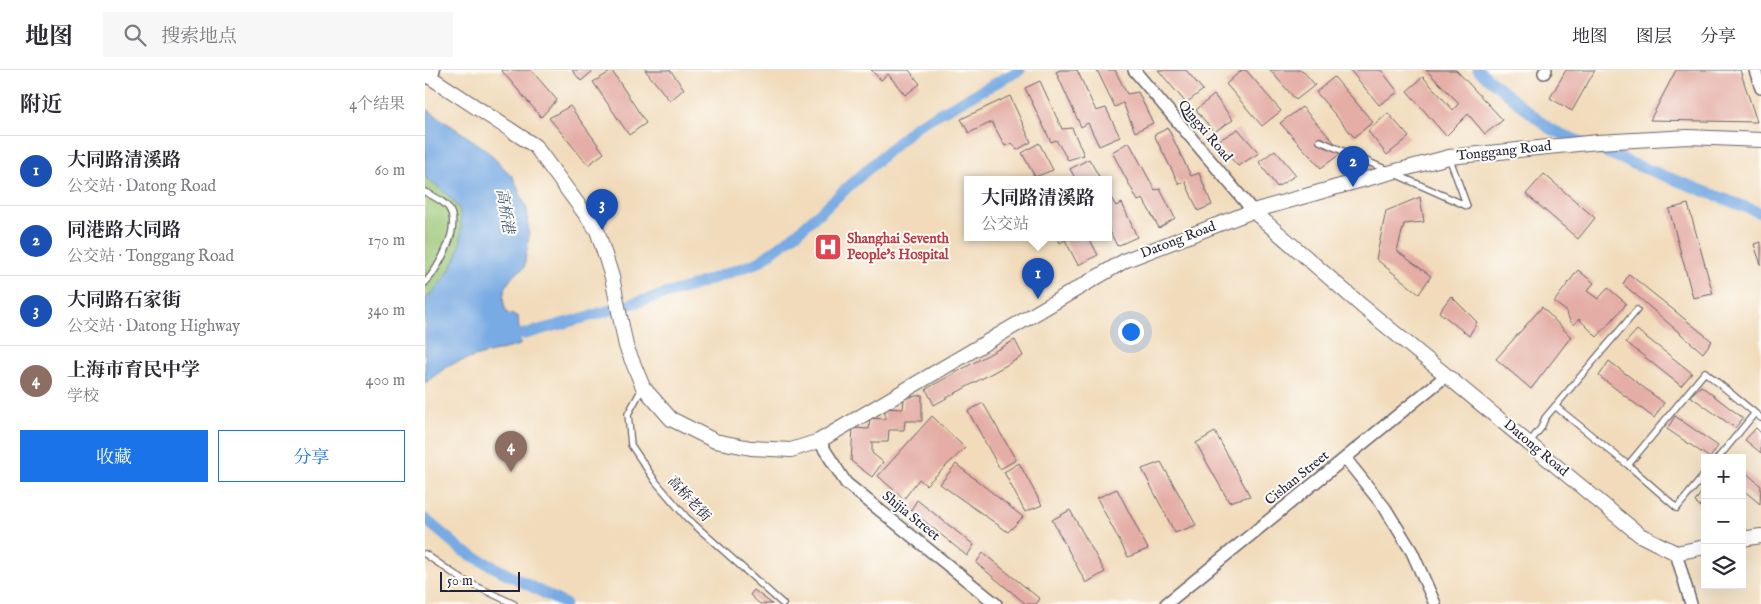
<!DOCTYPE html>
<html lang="zh">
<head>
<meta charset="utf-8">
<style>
	body { margin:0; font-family:"IM FELL English","Noto Serif SC",serif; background:#f7f7f7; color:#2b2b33 }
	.controls { position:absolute; right:15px; bottom:15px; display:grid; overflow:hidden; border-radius:0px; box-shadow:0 5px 20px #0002 }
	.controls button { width:45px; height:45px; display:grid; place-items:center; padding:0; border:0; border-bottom:1px solid #e1e1e2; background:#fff; color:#2b2b33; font:25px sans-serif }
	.scale { position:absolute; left:15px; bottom:12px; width:80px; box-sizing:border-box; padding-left:5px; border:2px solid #22223b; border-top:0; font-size:14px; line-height:18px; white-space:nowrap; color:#22223b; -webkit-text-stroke:4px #fdfcf7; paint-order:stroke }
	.you { position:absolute; left:705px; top:261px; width:18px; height:18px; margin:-12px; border:4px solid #fff; border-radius:50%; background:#1a73e8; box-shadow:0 0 0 8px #1a73e833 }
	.badge { display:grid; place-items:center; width:32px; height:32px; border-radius:50%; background:#1a73e8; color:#fff; font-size:16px; font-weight:700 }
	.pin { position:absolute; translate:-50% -41px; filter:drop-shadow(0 1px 2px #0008) }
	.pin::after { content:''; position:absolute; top:26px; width:18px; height:15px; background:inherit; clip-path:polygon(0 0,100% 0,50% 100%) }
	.popup { position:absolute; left:539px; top:106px; width:148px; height:65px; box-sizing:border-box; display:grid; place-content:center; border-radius:0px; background:#fff; filter:drop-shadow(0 1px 4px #0005); font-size:16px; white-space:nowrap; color:#7c7c81 }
	.popup b { font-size:19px; color:#2b2b33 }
	.popup::after { content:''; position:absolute; left:50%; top:100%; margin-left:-10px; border:10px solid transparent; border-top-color:#fff }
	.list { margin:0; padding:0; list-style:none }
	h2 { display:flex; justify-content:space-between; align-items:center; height:65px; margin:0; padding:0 20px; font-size:21px }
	h2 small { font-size:16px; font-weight:400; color:#7c7c81 }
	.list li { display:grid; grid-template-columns:32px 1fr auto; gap:15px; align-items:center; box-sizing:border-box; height:70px; padding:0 20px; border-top:1px solid #e1e1e2 }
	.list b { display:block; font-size:19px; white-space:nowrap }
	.list p { margin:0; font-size:16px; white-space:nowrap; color:#7c7c81 }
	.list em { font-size:16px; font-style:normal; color:#7c7c81 }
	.actions { display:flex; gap:10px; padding:15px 20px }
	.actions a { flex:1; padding:11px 0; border:1px solid #1a73e8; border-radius:0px; text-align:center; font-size:18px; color:#1a73e8 }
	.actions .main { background:#1a73e8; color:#fff }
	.icon { flex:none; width:28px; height:28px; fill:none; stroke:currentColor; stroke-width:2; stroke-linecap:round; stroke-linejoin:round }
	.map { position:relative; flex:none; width:1336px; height:534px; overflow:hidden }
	header { display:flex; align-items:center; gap:30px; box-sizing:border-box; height:70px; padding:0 25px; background:#fff; border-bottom:1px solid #e1e1e2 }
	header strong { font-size:24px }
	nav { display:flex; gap:28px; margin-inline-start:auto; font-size:18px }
	.search { width:350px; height:45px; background:#f7f7f7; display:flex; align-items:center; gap:12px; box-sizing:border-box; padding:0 18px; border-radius:0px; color:#7c7c81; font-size:19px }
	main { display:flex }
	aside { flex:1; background:#fff }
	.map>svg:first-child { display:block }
</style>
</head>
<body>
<header>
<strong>地图</strong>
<div class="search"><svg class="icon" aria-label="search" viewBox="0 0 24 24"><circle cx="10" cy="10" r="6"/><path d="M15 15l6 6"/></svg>搜索地点</div>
<nav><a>地图</a><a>图层</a><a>分享</a></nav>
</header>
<main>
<aside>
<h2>附近<small>4个结果</small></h2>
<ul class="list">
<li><span class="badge" style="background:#1a4fb4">1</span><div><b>大同路清溪路</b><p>公交站 · Datong Road</p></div><em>60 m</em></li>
<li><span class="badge" style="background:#1a4fb4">2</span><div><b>同港路大同路</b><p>公交站 · Tonggang Road</p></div><em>170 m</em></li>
<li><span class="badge" style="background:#1a4fb4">3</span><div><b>大同路石家街</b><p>公交站 · Datong Highway</p></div><em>340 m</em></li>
<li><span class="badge" style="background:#8d6e63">4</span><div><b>上海市育民中学</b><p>学校</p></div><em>400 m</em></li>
</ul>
<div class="actions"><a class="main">收藏</a><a>分享</a></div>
</aside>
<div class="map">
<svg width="1336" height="534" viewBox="0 0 1336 534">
	<rect width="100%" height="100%" fill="#fdfcf7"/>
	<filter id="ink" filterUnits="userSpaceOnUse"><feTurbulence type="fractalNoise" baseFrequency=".02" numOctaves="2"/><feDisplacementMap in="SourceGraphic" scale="10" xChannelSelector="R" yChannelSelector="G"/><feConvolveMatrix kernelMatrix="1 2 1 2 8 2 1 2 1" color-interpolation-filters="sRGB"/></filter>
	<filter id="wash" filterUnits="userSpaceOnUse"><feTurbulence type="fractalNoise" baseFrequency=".0096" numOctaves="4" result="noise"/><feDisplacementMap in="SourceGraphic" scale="20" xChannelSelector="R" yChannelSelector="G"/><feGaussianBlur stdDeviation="1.12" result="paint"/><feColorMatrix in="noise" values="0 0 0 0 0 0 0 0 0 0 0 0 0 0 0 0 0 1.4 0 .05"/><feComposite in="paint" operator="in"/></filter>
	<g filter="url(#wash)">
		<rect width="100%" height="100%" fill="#f1dbbb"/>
		<path fill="#97c472" stroke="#5c7356" d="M0,79l52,76 -52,99z"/>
		<path fill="#78aae3" stroke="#4d668f" d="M0,38l59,40 29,29 14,32 2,28 -5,31c-17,10 -27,28 -16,46l10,2 2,29 -39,10 -32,10 -24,18v-83c20,-20 39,-45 36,-75 0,-5 0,-12 -2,-16 -8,-13 -22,-23 -34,-32z"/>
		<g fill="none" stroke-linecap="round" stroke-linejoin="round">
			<path stroke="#78aae3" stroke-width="11" d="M1053,0l72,59 81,34 130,50
				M80,265l20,-1 65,-18 99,-29 70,-25 38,-29 119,-107 104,-56
				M0,449l38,32 102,53"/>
		</g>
		<g id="blocks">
			<path fill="#e4aea6" d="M76,0h30l26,30 -16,17z
				M147,0h22l-13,11z
				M220,0h25l14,19 -14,12z
				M446,0h38l11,14 -15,11 -17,-21 -7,6z
				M635,0h17l19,41 10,-3 14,29 -21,9 -11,-23 -7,4 -25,-55z
				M672,0h18l12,24 11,-2 15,31 -18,9 -12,-29 -8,4z
				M733,0h28l17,20 -17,13z
				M817,0h4l35,41 -19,15 -36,-42z
				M845,0h32l13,15 -19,15z
				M925,0h31l17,22 -19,13z
				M1001,0h30l47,50 -18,14 -17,-20 -22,22 -39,-45 16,-14 30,33 6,-7z
				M1141,0h29l-23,41 -22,-13z
				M1251,0h64l17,52 -107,-2z
				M187,1l34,52 -17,12 -36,-53z
				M909,7l39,45 -19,15 -38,-45z
				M615,11l22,48 10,-1 12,27 -16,5 -12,-20 -5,2 -26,-54z
				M789,25l19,25 -19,12 -18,-22z
				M585,26l21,46 -14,8 -5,-7 -7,3 -13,-24 -23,11 -8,-14z
				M145,36l34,47 -16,12 -39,-47z
				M877,37l41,45 -22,16 -41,-45z
				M963,43l21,24 -22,18 -19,-24z
				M743,58l23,48 8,-3 13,32 -14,6 -13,-30 -6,3 -25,-49z
				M813,59l21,24 -21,13 -22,-24z
				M704,72l26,48 5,-1 15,29 -16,10 -16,-29 -5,2 -26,-49z
				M614,73l14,27 -18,7 -13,-24z
				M850,80l21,25 -19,12 -18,-25z
				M664,89l12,21h-25l-6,-11z
				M1119,104l51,44 -17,21 -52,-45z
				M683,123l8,13 6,-3 15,34 -20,9 -9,-19z
				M995,127l4,25 -20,2 -7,27 34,25 -12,18 -43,-35 10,-48z
				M1263,134l25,90 -20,4 -24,-89z
				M633,168h31l9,17 -20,10 -13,-25 -5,3z
				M1336,172v23l-7,-21z
				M1153,200l16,13 -7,8 11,8 10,-11 18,15 -2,4 -27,30 -18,-18 -5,6 -4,-4 -4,-10 -12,-9z
				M1204,204l83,67 -9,12 -80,-69z
				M1026,226l26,26 -8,14 -30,-24z
				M1117,237l29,30 -40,52 -35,-30z
				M1212,260l55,43 -11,13 -55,-44z
				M590,270l8,16 -89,49 -8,-16z
				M1184,291l55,42 -10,15 -55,-42z
				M1276,316l42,32 -8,10 -45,-32z
				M497,325v26h-17l-1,9h-15l-1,12h-16v11l11,9 -11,15 -21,-16 2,-33 16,1 1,-11 15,1v-11l18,1 1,-11z
				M558,333l33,57 -16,9 -32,-58z
				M507,346l33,32 -39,37 -7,-6 -15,20 -26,-23z
				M1250,346l43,30 -8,12 -43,-29z
				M1331,358l5,5v20l-16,-13z
				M790,362l35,64 -21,6 -33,-59z
				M736,392l35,63 -21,8 -33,-64z
				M594,393l23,42 -17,7 -21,-40z
				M531,394l67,53 -15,15 -68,-48z
				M1317,399l19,17 -1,18 -18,-15z
				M692,419l31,60 -20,8 -31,-59z
				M1277,421l3,2v17l-10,-8z
				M492,430l57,45 -7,11 -56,-46z
				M645,440l35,62 -19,11 -34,-63z
				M558,483l57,46 -4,5h-10l-50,-41z
				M329,520l18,14h-12l-10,-9z"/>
		</g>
	</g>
	<g filter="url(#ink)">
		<use href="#blocks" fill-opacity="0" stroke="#6a6368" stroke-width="1"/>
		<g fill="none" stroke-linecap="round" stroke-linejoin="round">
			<g stroke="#6a6368" stroke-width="8">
				<path id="service" d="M895,71l67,29
					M970,104l72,32 -18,-49
					M0,122c8,4 17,8 23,15 15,20 -10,61 -23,76
					M218,317l-15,27 3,31 25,37 31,36 96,86
					M1130,336l73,59 77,-93 56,46
					M1104,373l12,-15 4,-10 92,-108
					M1293,388l37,-45
					M1203,395l49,43 28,-34
					M0,484l38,26 51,24"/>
			</g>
			<g stroke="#6a6368" stroke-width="14">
				<path id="minor" d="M709,0l119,141
					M1330,0l6,18
					M1119,3l2,-3
					M394,371l27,42 150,121
					M920,388l40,50 27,44 23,52
					M1251,483l15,51
					M741,534l281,-229"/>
			</g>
			<g stroke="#6a6368" stroke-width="16">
				<path id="tertiary" d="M2,5l108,71 62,84 15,47 14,69 17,41 28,32 44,22 36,7 40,2 28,-9 307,-181 127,-49 98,-28 98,-26 149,-15 90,-5 73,3
					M828,141l109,95 278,229 36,18 29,-6
					M1317,469l19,-3"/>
			</g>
			<g stroke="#6a6368" stroke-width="18">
				<path id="secondary" d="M0,6l7,-6"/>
			</g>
			<use href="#service" stroke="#fff" stroke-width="5.5"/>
			<use href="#minor" stroke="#fff" stroke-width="11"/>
			<use href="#tertiary" stroke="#fff" stroke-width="14"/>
			<use href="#secondary" stroke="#fff" stroke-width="15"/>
		</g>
	</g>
	<defs>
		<g id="hospital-square" transform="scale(1.4375)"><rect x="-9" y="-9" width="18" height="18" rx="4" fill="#e0444e" stroke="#fdfcf7"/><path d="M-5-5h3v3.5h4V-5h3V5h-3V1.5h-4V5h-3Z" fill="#fff"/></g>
	</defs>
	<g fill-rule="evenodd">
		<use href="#hospital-square" x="403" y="177"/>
	</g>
	<g text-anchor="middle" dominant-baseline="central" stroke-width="4" stroke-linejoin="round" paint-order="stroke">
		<g font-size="14" fill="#22223b" stroke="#fdfcf7">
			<text transform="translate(780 61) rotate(50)">Qingxi Road</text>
			<text transform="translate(1079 81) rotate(-6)">Tonggang Road</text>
			<text transform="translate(753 170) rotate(-21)">Datong Road</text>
			<text transform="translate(1111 378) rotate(40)">Datong Road</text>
			<text transform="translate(872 408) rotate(-39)">Cishan Street</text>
			<text transform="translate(264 429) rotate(47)">高桥老街</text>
			<text transform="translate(486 446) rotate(39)">Shijia Street</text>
		</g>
		<g font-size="14" font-weight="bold" fill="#be3a42" stroke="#fdfcf7" text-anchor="start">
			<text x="422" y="169">Shanghai Seventh<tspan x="422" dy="16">People's Hospital</tspan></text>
		</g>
		<g font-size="15" font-style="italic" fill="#44587e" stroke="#fdfcf7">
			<text transform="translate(80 141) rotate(80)">高桥港</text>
		</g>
	</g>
</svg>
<div class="controls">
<button>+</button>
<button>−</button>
<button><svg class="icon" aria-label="layers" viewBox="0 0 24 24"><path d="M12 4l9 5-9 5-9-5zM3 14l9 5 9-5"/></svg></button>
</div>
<div class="scale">50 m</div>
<div class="you"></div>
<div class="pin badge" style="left:613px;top:229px;background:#1a4fb4">1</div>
<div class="popup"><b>大同路清溪路</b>公交站</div>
<div class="pin badge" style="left:928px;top:117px;background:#1a4fb4">2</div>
<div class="pin badge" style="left:177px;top:160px;background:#1a4fb4">3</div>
<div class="pin badge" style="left:86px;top:402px;background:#8d6e63">4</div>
</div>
</main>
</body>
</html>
